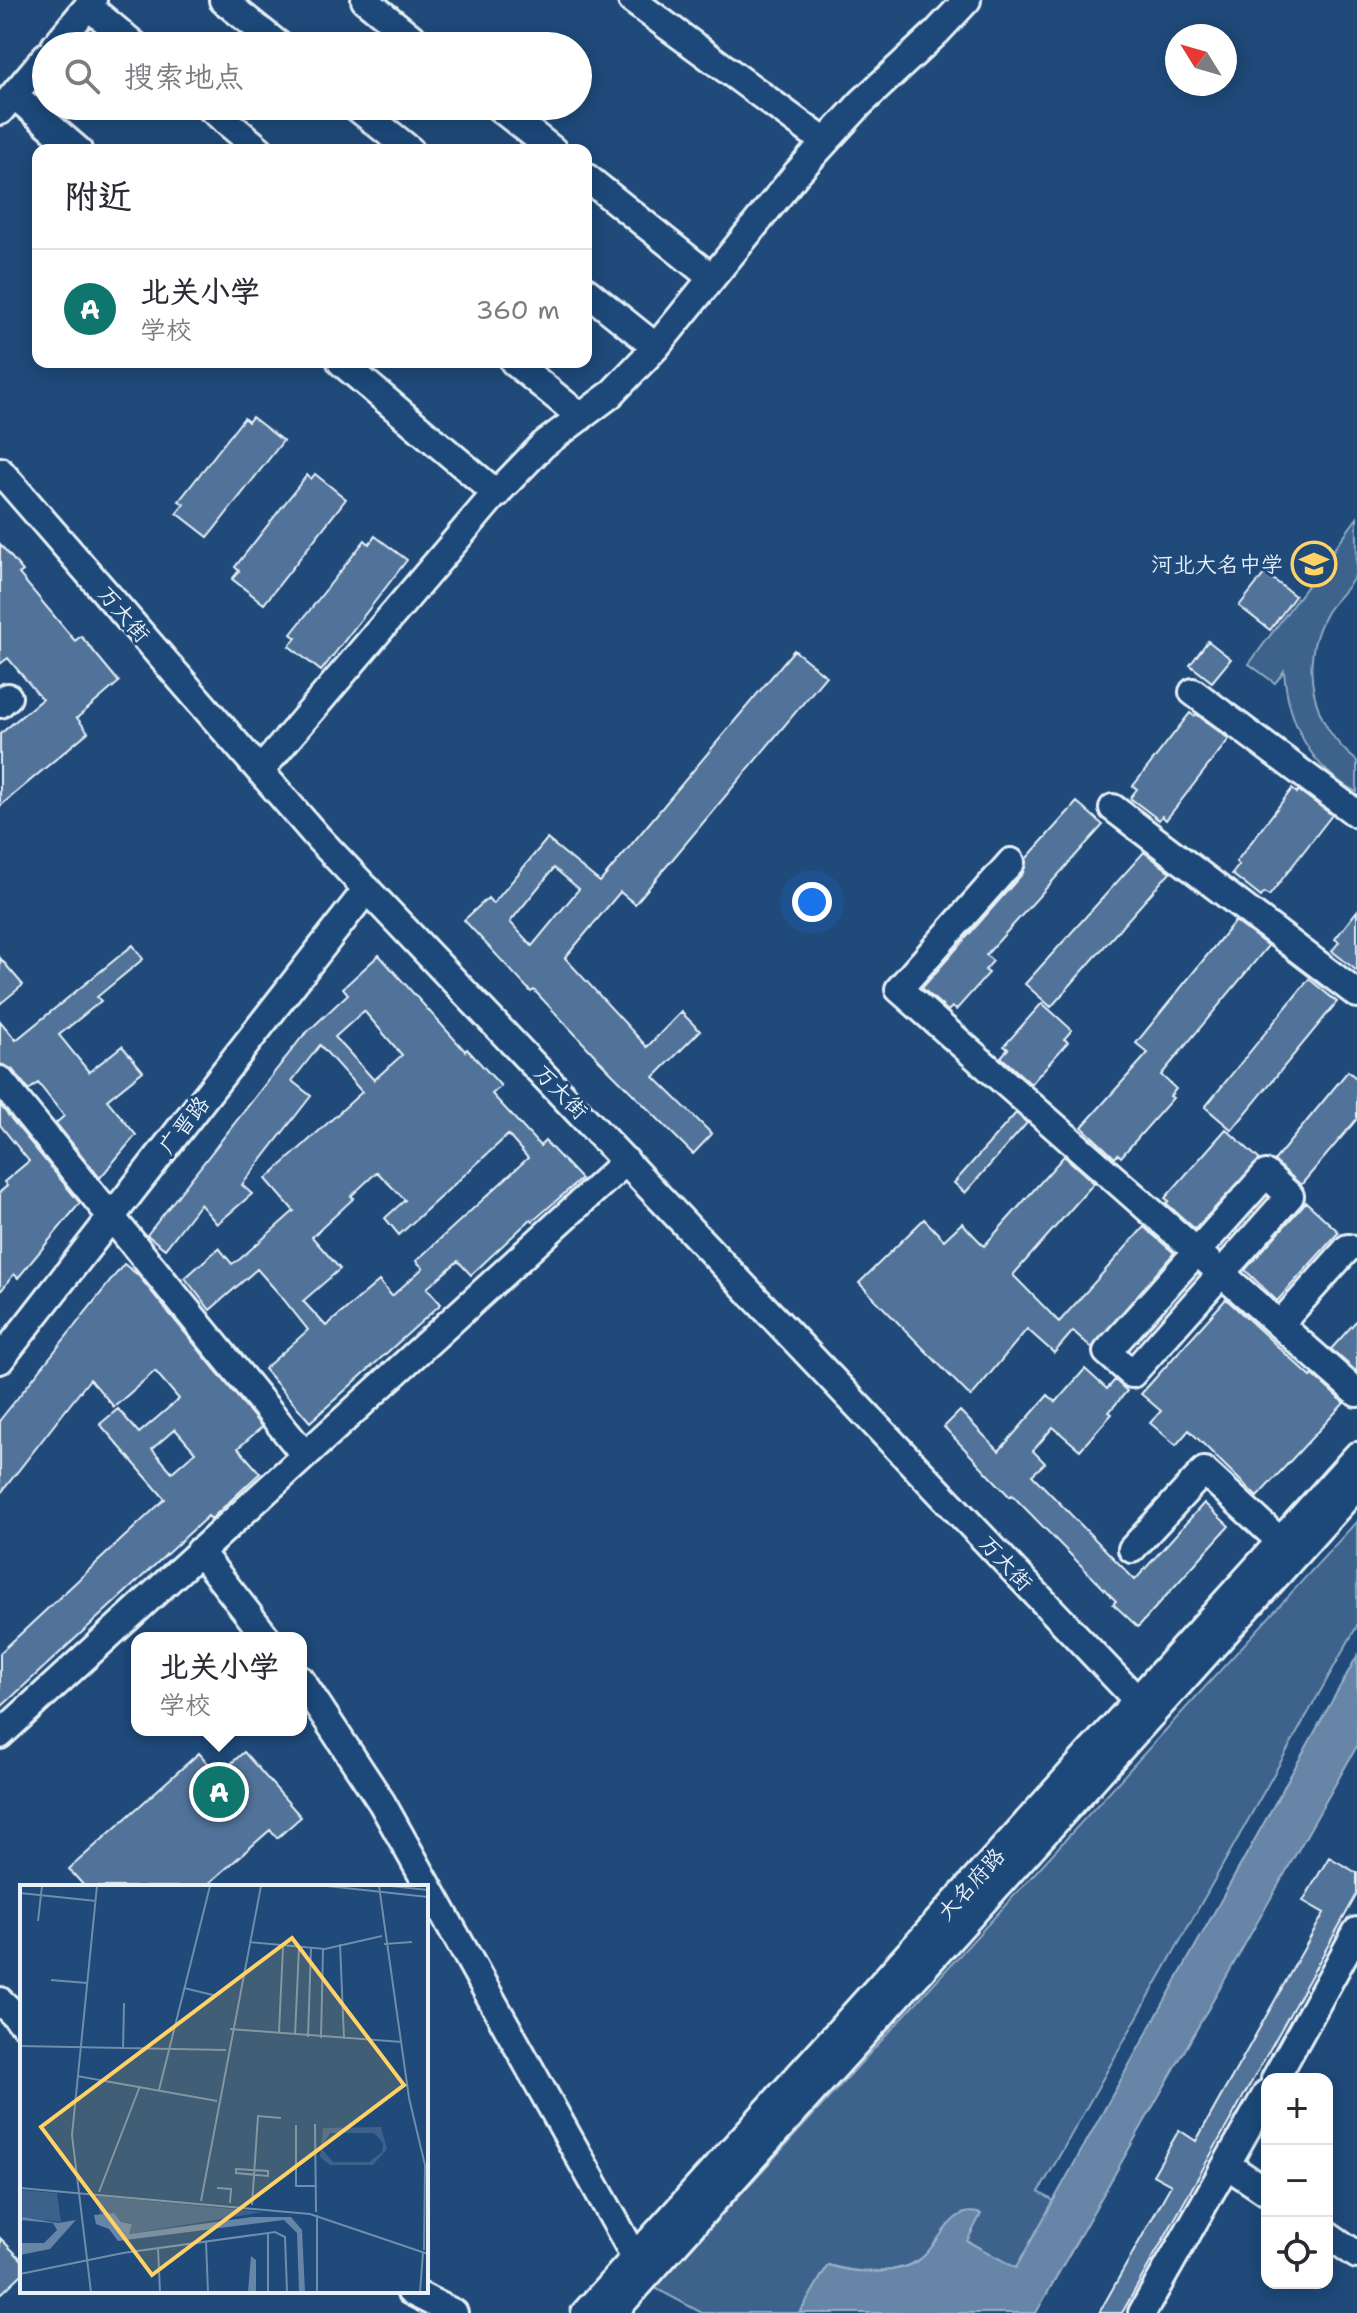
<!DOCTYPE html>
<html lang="zh">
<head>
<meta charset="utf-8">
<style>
	body { margin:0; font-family:"Shantell Sans","LXGW WenKai TC",sans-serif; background:#f2f2f3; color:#2b2b33 }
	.controls { position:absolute; right:24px; bottom:24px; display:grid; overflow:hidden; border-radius:16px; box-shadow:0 4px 20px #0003 }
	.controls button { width:72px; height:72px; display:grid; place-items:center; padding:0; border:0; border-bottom:2px solid #e1e1e2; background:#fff; color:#2b2b33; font:40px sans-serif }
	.compass { position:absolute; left:1165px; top:24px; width:72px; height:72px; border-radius:50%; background:#fff; box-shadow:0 4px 20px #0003; rotate:307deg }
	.you { position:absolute; left:812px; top:902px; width:28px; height:28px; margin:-20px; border:6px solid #fff; border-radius:50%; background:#1a73e8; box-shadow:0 0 0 12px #1a73e833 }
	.badge { display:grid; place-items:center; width:52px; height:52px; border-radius:50%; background:#0f766e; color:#fff; font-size:26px; font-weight:700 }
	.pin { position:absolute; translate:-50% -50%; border:4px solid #fff; box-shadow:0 2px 8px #0006 }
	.popup { position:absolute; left:131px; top:1632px; width:176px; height:104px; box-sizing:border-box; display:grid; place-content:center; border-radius:16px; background:#fff; filter:drop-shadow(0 2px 6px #0005); font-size:26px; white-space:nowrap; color:#7c7c81 }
	.popup b { font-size:30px; color:#2b2b33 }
	.popup::after { content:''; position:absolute; left:50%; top:100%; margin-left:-16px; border:16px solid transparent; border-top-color:#fff }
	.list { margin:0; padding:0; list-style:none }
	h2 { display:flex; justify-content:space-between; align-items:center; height:104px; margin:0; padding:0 32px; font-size:34px }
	h2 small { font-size:26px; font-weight:400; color:#7c7c81 }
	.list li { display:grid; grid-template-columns:52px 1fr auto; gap:24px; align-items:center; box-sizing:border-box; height:120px; padding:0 32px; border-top:2px solid #e1e1e2 }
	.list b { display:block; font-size:30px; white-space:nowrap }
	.list p { margin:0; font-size:26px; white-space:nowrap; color:#7c7c81 }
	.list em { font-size:26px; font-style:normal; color:#7c7c81 }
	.icon { flex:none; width:44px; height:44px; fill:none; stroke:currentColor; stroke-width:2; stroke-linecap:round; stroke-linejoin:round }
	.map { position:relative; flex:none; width:1357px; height:2313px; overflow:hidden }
	.search { position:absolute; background:#fff; box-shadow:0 4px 20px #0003; left:32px; top:32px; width:560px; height:88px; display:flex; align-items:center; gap:20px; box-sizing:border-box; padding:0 28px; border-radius:44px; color:#7c7c81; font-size:30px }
	.panel { position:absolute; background:#fff; box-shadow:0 4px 20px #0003; left:32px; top:144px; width:560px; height:224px; border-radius:16px }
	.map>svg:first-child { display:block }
</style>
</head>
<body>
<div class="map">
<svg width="1357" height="2313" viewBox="0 0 1357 2313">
	<rect width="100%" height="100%" fill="#1f4a7a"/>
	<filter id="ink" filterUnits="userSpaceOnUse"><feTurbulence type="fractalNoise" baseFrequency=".0125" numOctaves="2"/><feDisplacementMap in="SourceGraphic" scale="16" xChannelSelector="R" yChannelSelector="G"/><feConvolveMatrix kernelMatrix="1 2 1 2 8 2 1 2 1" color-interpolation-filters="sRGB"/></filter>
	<g filter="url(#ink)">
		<path fill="#3c628c" stroke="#92aac2" stroke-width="2" d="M1357,518c0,13 0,43 -1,55 -5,14 -21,26 -29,39 -29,51 -16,113 30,149v31c-47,-23 -69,-71 -73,-121l-9,12 -26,-19z
			M1357,1521v105l-318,566 15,9 -38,68 -49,-28 -19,-16c-7,10 -13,23 -22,30 -26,21 -68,19 -98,10l-28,48h-98l-47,-25z"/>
		<path fill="#6685a7" stroke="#9ab0c7" stroke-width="2" d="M1357,1656v90l-321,567h-236l28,-48c25,8 56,10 82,0 29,-10 36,-63 71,-51l-14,27 49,27z"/>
		<path fill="#517399" stroke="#e8f1f8" stroke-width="2" fill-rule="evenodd" d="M252,417l31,24 -75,96 -31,-24 7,-9 -5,-3 65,-83 4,4z
			M315,474l31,25 -82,105 -32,-25 7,-8 -4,-4 72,-92 4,4z
			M375,536l32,24 -86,111 -32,-25 7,-8 -5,-4 74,-94 4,4z
			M0,544l23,27 -4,3 56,67 6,-5 38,46 -42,36 11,14 -88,74v-72l42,-35 -34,-41 -8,6z
			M1265,573l30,23 -25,34 -31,-24z
			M1208,641l23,18 -19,23 -22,-17z
			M794,650l32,26 -191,228 -15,-12 -55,66 82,89 34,-35 19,19 -46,46 58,57 -19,20 -93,-93 -66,-71 -3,2 -67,-72 24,-22 5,6 54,-65 53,43zM554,868l25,21 -47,57 -22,-24z
			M1190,713l4,3 2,-2 33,25 -63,81 -4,-4 -3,4 -29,-22 7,-9 -4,-3z
			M1292,789l5,4 1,-3 34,25 -63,81 -5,-3 -3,4 -29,-23 7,-9 -3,-3z
			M1077,802l26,23 -117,130 7,6 -8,9 4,3 -33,37 -4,-3 -4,4 -26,-23 101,-115 3,-14z
			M1144,852l26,20 -119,135 -26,-23z
			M1357,911v60l-25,-20 7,-9 -4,-3z
			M1235,921l33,25 -107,129 15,14 -6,7 3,2 -52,59 -3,-3 -3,4 -33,-31 66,-74 -12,-10z
			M133,945l10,14 -46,38 4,4 -42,34 30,37 33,-26 21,25 -36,29 29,35 -36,43 -44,-55 8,-7 -26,-33 -9,7 -17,-21 -12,-5v-43l16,19z
			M379,955l86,96 2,-2 34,37 -9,8 48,52 5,-5 36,38 -48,42 -2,-2 -60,56 -13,-14 -31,27 14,16 -131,118 -46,-53 44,-39 -28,-35 -23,-26 -47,41 -25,-32 34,-30 13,16 8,-5 54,-48 -28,-32 96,-87 -42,-47 -28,36 19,15 -69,89 10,9 -35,30 -17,-20 -35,45 -18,-14 155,-198 46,-43 -5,-6zM364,1011l38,44 -28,25 -39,-43zM508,1135l20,23 -112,103 7,7 -31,28 -13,-15 -53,45 -23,-25 37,-32 -28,-32 42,-39 -3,-2 26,-24 28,28 -20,18 14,17z
			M0,958l23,27 -23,19z
			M1309,979l28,23 -105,128 -27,-23z
			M1042,1003l30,27 -8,9 4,3 -37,42 -30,-27 7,-8 -4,-3z
			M1348,1071l9,8v40l-56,66 -27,-24z
			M0,1105l80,98 -62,75 -4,-4 -14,18v-100l7,-6 -3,-4 25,-21 -29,-36z
			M1016,1113l11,10 -62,70 -11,-10z
			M1226,1129l34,31 -65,69 -29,-26 3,-2 -4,-3z
			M1064,1156l30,27 -81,92 46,47 85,-95 30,26 -82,95 -19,-17 -19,22 -27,-24 -56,68 -112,-114 65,-64 20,21 18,-17 22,23z
			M1306,1202l33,30 -62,69 -32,-31z
			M124,1264l14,11 124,152 -24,21 22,25 -49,46 -3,-3 -208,192v-55l165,-154 -65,-75 18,-15 21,24 40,-34 -24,-28 -41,36 -24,-28 -90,115v-74zM175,1429l20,23 -23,20 -20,-23z
			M1226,1299l85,78 2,-2 31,28 -87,94 -68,-67 -13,15 -26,-22 11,-12 -20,-17z
			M1357,1320v52l-26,-23z
			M1085,1369l22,20 8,-9 12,11 -18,21 3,2 -32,36 -27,-23 -20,24 12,12 -13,12 103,105 69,-77 25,23 -91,101 -25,-23 3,-3 -104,-106 -2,2 -66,-70 16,-16 39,40 49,-56 8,7z
			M244,1752l57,65 -24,21 -7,-8 -65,57h-120l-16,-18 130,-116 19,22z
			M1329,1857l28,16v21l-235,419h-23l72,-128 -18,-10 26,-45 17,11 128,-228 -21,-12z
			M0,2238l22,22v14l-22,21z"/>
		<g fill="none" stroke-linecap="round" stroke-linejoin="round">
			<g stroke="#e8f1f8" stroke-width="32">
				<path id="minor" d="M223,0l57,46
					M365,0l57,46
					M632,0l193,142
					M88,6l48,40
					M55,46l38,-46
					M14,95l64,55
					M208,106l52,44
					M355,106l55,44
					M497,106l56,44
					M0,111l46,-55
					M586,177l126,101
					M586,291l70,56
					M341,362l156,132
					M514,362l67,55
					M0,471l319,368 818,861
					M1193,692l164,122
					M0,704l8,-7
					M260,771l230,-271 53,-55 67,-50 46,-48 141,-174 64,-70 76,-71 30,-32
					M1113,808l244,186
					M1011,862l-112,127 458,404
					M0,1080l304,374
					M1266,1174l24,22 -158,178 -25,-22z
					M1280,1324l68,-76
					M0,1360l367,-471
					M1132,1549l72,-78 76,70
					M199,1551l68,87
					M301,1680l81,123 253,454
					M0,1735l626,-574
					M0,2001l22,21
					M1275,2079l82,-148
					M1227,2165l40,27
					M1327,2234l30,21
					M410,2291l44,22
					M585,2313l772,-857
					M613,2313l744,-827
					M1142,2313l125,-220"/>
			</g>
			<use href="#minor" stroke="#1f4a7a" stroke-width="26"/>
		</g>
	</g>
	<defs>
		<g id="school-ring" transform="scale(2.3)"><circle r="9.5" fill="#1f4a7a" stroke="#ffd166" stroke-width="1.5"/><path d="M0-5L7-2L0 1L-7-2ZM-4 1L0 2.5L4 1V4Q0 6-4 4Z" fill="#ffd166"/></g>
	</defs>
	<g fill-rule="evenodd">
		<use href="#school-ring" x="1314" y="564"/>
	</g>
	<g text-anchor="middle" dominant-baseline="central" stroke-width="6" stroke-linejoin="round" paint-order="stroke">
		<g font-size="22" fill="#e8f1f8" stroke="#1f4a7a" text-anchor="end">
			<text x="1283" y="564">河北大名中学</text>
		</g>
		<g font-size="22" fill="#e8f1f8" stroke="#1f4a7a">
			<text transform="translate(124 614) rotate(49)">万大街</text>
			<text transform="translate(561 1092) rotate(46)">万大街</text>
			<text transform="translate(184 1125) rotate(-52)">广晋路</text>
			<text transform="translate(1006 1563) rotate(47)">万大街</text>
			<text transform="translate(971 1884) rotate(-48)">大名府路</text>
		</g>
	</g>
	<g transform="translate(20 1885)">
		<rect width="408" height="408" fill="#1f4a7a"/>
		<path d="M361,242l6,22 -14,16h-43l-10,-8 3,-29zM310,248h44l9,10 -1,9 -13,10h-36l-12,-14zM0,305l37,3 4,29 -41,-5zM77,311l166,16 -134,22 1,-11 -9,-1 -7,-9 -14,2z" fill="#3c628c" fill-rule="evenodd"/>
		<path d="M94,328l7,9 11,2 -3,10 123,-17h39l11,13 3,62h-6l-2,-59 -13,-13 -166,21 -9,-12 -13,-5 -2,-9zM3,332l35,6 18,-3 -26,29 -30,6v-12h24l13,-13 -4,-7 -33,-3zM231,371l5,4v32h-8z" fill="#6685a7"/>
		<path fill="none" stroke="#6f8dac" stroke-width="2" d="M307,1l101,11M359,1l30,212 16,67 -1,85M371,1l37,4M0,8l76,8M18,36l4,-35M229,57l76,7 57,-13M320,59l4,95M364,59l28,-2M31,95l36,3M164,103l33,8M210,144l172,13M259,147l4,-85M275,150l4,-87M288,152l3,-89M301,153l2,-89M0,161l206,4M103,164l1,-46M57,191l140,25M139,205l51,-204M295,239l1,88M276,240v61h19M216,284l32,2v5l-32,-3zM0,303l290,26 118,40M197,303l14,1 -1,14M79,307l41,-106M181,316l60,-315M232,320l6,-89 23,2M297,330v77M186,357l2,50M138,363l2,44M0,389l103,-21 152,-21 10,5 2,55M71,407l-19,-157 25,-249M248,407v-59M400,407l3,-39"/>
		<path fill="#ffd166" fill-opacity="0.15" stroke="#ffd166" stroke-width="4" d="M272,53l112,147 -252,190 -111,-148z"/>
		<rect width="408" height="408" fill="none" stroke="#e8f1f8" stroke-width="4"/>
	</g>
</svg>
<div class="controls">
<button>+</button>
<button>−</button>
<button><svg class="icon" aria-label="locate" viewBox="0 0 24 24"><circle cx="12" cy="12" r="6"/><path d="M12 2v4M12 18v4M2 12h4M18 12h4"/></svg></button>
</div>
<svg class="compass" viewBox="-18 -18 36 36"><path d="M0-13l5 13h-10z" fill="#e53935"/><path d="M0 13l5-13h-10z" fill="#7c7c81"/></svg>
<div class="you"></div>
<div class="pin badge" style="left:219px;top:1792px">A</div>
<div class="popup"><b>北关小学</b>学校</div>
<div class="search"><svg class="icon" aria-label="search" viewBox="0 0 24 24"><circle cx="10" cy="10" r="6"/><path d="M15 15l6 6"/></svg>搜索地点</div>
<section class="panel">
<h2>附近<small></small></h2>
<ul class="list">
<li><span class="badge">A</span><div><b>北关小学</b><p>学校</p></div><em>360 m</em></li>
</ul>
</section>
</div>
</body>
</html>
